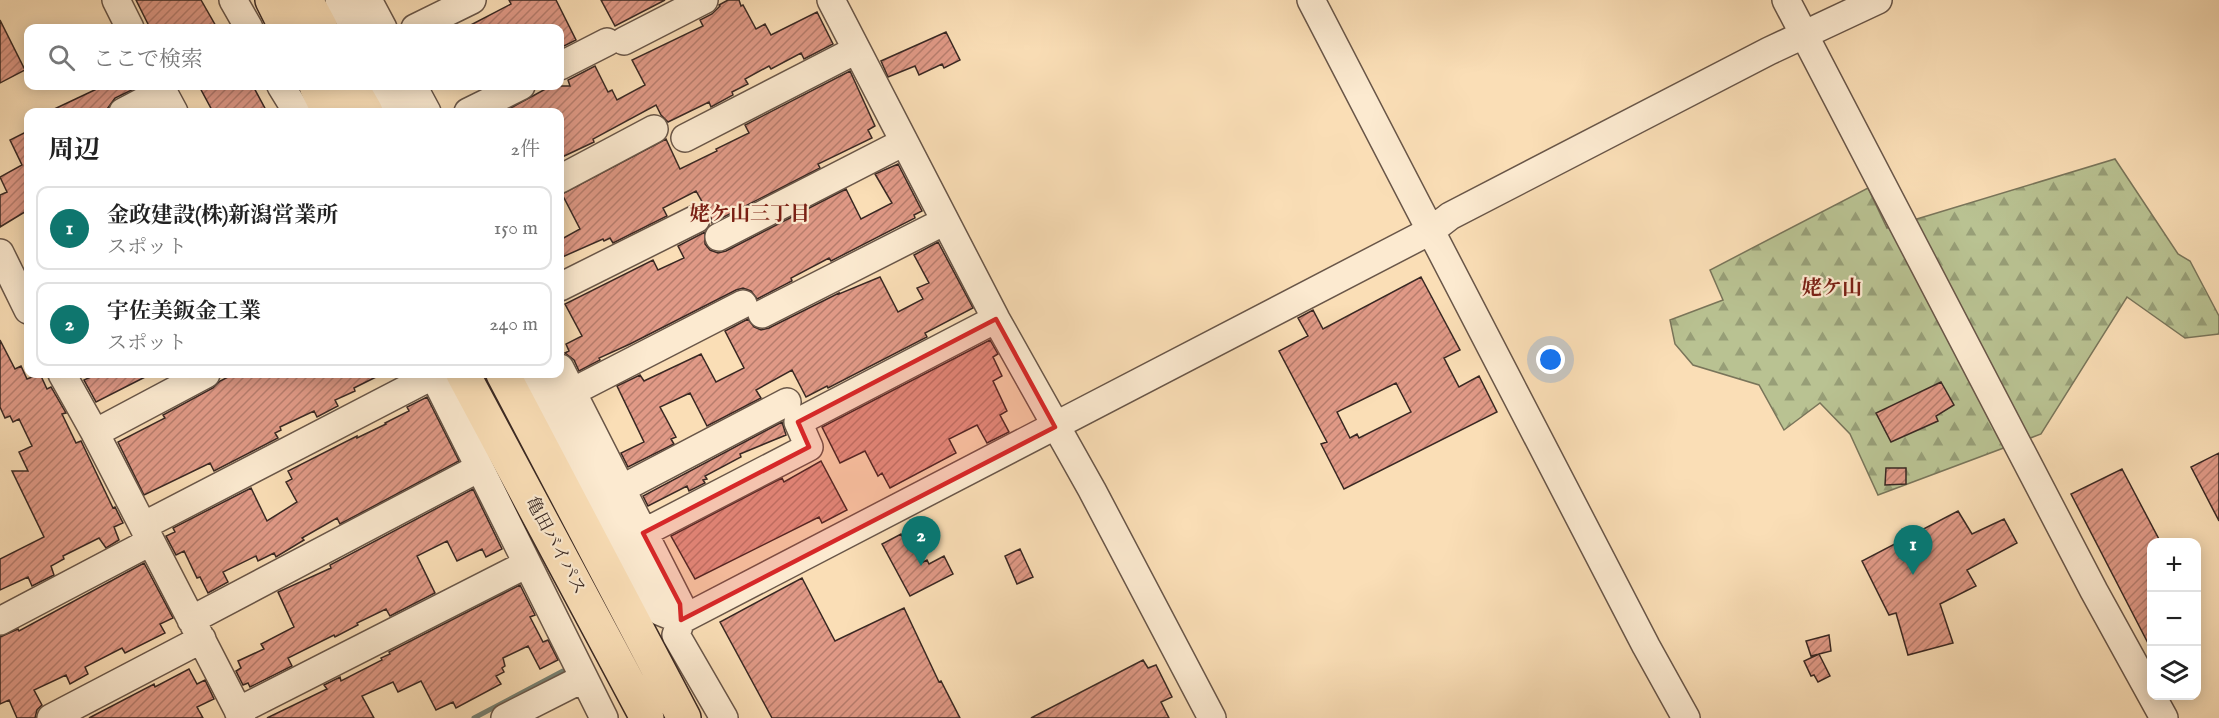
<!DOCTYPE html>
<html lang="ja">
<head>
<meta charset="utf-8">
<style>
	body { margin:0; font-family:"IM FELL English","Noto Serif JP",serif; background:#f6f6f6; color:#222 }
	.controls { position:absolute; right:18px; bottom:18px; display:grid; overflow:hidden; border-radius:12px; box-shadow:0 3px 15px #0003 }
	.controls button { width:54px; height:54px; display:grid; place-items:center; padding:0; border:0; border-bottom:2px solid #e0e0e0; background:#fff; color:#222; font:30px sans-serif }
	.you { position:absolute; left:1551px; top:360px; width:21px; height:21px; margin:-15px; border:4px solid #fff; border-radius:50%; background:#1a73e8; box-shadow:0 0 0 9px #1a73e833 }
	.badge { display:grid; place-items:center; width:39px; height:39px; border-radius:50%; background:#0f766e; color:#fff; font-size:20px; font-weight:700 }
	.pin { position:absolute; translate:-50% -50px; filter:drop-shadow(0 2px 3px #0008) }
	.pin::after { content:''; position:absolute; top:32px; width:21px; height:18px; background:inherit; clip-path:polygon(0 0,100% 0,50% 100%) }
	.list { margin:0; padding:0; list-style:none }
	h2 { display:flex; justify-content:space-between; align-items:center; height:78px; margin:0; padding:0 24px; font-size:26px }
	h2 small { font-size:20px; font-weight:400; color:#767676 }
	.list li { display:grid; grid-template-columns:39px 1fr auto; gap:18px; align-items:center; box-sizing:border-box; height:84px; margin:0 12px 12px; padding:0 12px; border:2px solid #e0e0e0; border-radius:12px }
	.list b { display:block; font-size:22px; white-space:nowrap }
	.list p { margin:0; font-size:20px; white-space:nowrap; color:#767676 }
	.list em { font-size:20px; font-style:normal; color:#767676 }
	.icon { flex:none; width:33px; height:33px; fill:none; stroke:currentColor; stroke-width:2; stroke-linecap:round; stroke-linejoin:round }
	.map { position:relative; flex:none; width:2219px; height:718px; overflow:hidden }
	.search { position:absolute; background:#fff; box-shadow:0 3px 15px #0003; left:24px; top:24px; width:540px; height:66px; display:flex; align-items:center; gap:15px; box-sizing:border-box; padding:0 21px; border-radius:12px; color:#767676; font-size:22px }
	.panel { position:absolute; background:#fff; box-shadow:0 3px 15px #0003; left:24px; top:108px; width:540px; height:270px; border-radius:12px }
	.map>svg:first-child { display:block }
</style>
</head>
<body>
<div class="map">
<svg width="2219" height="718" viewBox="0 0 2219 718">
	<defs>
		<pattern id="forest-firs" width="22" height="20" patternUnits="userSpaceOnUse" patternTransform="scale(1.5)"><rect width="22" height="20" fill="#b9c292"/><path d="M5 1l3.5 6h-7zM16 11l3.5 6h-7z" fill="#979e77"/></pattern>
		<pattern id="building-hatch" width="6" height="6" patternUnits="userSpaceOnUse" patternTransform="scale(1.5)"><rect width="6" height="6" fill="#e09986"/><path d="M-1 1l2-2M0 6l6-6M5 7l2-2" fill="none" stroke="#b77d6d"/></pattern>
	</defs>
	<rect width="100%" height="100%" fill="#fadeb6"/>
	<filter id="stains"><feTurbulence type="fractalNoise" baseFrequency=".00333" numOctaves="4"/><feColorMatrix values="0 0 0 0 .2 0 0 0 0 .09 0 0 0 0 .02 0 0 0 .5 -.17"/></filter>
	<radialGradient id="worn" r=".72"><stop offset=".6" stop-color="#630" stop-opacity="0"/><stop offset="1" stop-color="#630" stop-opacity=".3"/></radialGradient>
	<path fill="url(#forest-firs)" stroke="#79755a" stroke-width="1.5" d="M2115,159l63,95 12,7 29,55v18l-34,4 -58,-41 -86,137 -163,61 -28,-61 -30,-31 -36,27 -25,-45 -66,-20 -18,-21 -5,-24 53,-20 -13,-30 158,-82 19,40z"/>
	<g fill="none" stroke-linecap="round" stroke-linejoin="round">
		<path stroke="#768173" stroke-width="5" d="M474,718l89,-47"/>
	</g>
	<path fill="url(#building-hatch)" stroke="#392823" stroke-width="1.5" fill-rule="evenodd" d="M136,0h65l16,28h-67z
		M509,0h47l20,40 -16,8v-20h-95l46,-24z
		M601,0h64l-50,26z
		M728,0h11l2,6 2,-1 13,24 9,-5 6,11 46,-23 16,32 -29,15 -3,-6 -30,16 -2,-3 -24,13 3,5 -16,8 1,3 -22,12 -2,-5 -41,20 -7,-7 -5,-10 -63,34 1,3 -34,16v-46h-57l48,-26h19l-2,-6 27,-14 13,26 4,-2 5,10 28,-15 -13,-25 71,-34 -3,-6 12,-6 8,-8 -1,-1z
		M0,20l25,50 -25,13z
		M946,32l14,28 -16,8 -2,-4 -23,11 -4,-9 -27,11 -7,-16z
		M850,71l25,55 -7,4 4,8 -54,26 2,4 -108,55 -2,-10 -6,-8 -8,-14 -33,17 4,8 -54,27 -3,-5 -6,3 -1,-2 -43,19v-18l20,-11 -18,-35 104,-55 14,30 37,-18 -1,-2 33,-16 -4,-8z
		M103,86h37l-25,12 -10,14h-57z
		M199,86h54l14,26h-54z
		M28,131v79l-28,17v-32l7,-3 -7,-15 22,-12 -12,-25z
		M898,164l24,47 -8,4 1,3 -84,43 -2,-3 -38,20 1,3 -35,18 -6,-8 -8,-3 -7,2 -106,54 -31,14 1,2 -21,11 -5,-11 -9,-7 4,-2 -3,-7 16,-8 -17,-32 88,-44 5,10 26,-12 -6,-12 27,-14v12l5,6 8,3 8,-2 120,-62 15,30 31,-16 -17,-29z
		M938,242l35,66 -48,25 2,4 -99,51 -1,-2 -21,11 -14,-27 -36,20 5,8 -54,28 -17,-33 -30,14 16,30 -5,2 3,5 -46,23 -7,-14 23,-11 -27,-56 23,-11 4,6 57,-27 15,28 28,-14 -19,-37 23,-12 6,8 7,3 8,-2 70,-35v1l41,-17 18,35 25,-13 -6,-11 12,-5 -15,-28z
		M1421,277l39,73 -16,8 15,29 20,-11 18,36 -153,77 -23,-45 6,-2 -48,-91 29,-15 -10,-18 15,-8 10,19zM1396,383l15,29 -52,26 -2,-4 -7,4 -13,-26z
		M0,340l15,29 6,-3 6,13 13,-5 7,15 4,-2 15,26 -4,1 14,29 5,-2 32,67 2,-1 8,16 -9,4 5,13 -13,8 -7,-10 -36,18 1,3 -13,7 3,9 -22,11 -4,-9 -28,13v-31l44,-22 -32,-66h16l-9,-19 13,-6 -13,-27 -6,3 -3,-6 -5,2 -5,-11z
		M990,340l8,14 -5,3 9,19 -9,5 14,30 -7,4 9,17 -22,11 -10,-18 -28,14 7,14 -66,35 -8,-15 -4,3 -13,-25 -25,12 -18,-36z
		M97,374h54l-55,28 -12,-22z
		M234,374h148l-28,14 1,3 -20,9 3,6 -21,11 -3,-6 -34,16 1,3 -6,3 3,5 -64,33 -4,-8 -66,32 -26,-53 47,-24 -2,-3 50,-27 7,-7z
		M1941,382l13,23 -18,11 2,5 -47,21 -15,-29z
		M427,397l32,64 -119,63 -3,-6 -35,20 2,2 -28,17 -2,-4 -16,8 -2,-5 -33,16 5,10 -20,11 -8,-16 -3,1 -13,-27 -8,4 -10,-19 9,-4 -2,-4 78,-40 16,33 30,-19 -11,-20 6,-3 -4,-8 69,-35v2l29,-14 -1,-1 24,-12 -2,-4z
		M782,422l4,13 -46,19 1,3 -36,19 2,3 -4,1 2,3 -16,8 -2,-5 -39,20 -5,-10z
		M2219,453v68l-28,-54z
		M821,461l26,49 -25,13 -3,-6 -124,62 -24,-43 111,-58 2,4z
		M1886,468h20v16l-21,1z
		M2122,469l39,74h-10v106l-80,-155z
		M473,489l29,60 -16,8 -4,-8 -25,12 -10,-20 -30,15 18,37 -45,23 -4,-7 -29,14 1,2 -23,12 -1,-2 -46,23 4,8 -42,21 -2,-4 -5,2 -7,-14 5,-3 -3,-7 26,-12 -3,-5 33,-17 -16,-35 53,-24 -1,-3z
		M1958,511l14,23 32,-15 13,24 -50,27 9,16 -36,18 13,39 -45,12 -12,-42 -7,2 -27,-54z
		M901,534l5,10 4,-2 11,21 6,-3 2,4 15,-8 9,18 -43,22 -28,-52z
		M1020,549l13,28 -16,7 -12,-28z
		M144,563l29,55 -13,6 5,9 -40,20 -3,-5 -37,19 3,7 -18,10 -4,-9 -32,15 8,15 -5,5 -2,8h-18l-8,-18 -9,4v-67l18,-8 1,2z
		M802,578l33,63 69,-33 35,74 2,-1 19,37h-188l-52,-96z
		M520,585l15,30 -5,2 13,25 5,-2 10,20 -18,9 -12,-23 -25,12 2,8 -3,2 2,4 -8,4 5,8 -45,24 -3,-6 -17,8 -15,-29 -23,11 -5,-10 -31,14 12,22h-107l60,-29 -3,-4 16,-8 1,4 41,-21 -1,-2 9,-4 -1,-2z
		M1829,635l2,16 -20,5 -5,-15z
		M1819,654l11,22 -12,6 -4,-7 -3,1 -7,-15z
		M1143,660l5,8 8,-3 16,32 -11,5 8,16h-138z
		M189,669l8,15 8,-4 9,19 -17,8 6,11h-114l65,-34 1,3z"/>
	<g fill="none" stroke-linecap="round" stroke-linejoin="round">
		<g stroke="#695648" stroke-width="30">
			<path id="minor" d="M116,0l14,28
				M233,0l16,28
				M339,0l15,28
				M368,0l15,28
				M831,0l165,319 96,171 120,228
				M1311,0l335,646 40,72
				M1786,0l308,591 70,127
				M415,28l57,-28
				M624,41l80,-41
				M560,66l47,-24
				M160,86l14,26
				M281,86l16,26
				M384,86l14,26
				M413,86l14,26
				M123,112l40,-21
				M468,112l53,-26
				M685,138l171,-88
				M560,179l94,-50
				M719,237l185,-95
				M0,253l28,57
				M560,287l136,-68
				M762,314l183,-93
				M560,368l120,236 1,16 -5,15 48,83
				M62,374l33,59 147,285
				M433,374l171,344
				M535,374l124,237 22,9 751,-390 18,-14 319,-165 109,-51
				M572,392l171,-88
				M95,433l111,-59
				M621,489l166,-87
				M143,526l291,-151
				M643,533l166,-86 -11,-25 198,-103
				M191,620l288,-152
				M0,621l150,-79
				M238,711l289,-147
				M51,718l151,-79
				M505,718l79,-40"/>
		</g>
		<g stroke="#392823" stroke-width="36">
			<path id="highway" d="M272,0l14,28
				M306,0l15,28
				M316,86l13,26
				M351,86l15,26
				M463,374l184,344
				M503,374l181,344"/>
		</g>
		<use href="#minor" stroke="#fcead0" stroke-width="27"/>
		<use href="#highway" stroke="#fadeb6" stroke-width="33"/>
	</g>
	<path fill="#d62828" fill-opacity="0.2" stroke="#d62828" stroke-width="4.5" stroke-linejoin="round" d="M996,319l59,108 -374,193 -1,-16 -37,-71 166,-86 -11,-25z"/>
	<g text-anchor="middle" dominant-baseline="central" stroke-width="4.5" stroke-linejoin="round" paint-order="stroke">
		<g font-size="18" fill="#392823" stroke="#fcead0">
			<text transform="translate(555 546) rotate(62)">亀田バイパス</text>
		</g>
		<g font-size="20" font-weight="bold" fill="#7a1f14" stroke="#fcead0">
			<text x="750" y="214">姥ケ山三丁目</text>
			<text x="1832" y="288">姥ケ山</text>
		</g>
	</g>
	<rect width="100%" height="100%" filter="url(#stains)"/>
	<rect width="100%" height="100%" fill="url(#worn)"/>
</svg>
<div class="controls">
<button>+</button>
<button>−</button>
<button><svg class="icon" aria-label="layers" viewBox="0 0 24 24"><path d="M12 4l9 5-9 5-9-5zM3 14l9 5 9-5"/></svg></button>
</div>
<div class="you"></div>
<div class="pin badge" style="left:1913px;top:575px">1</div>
<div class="pin badge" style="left:921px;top:566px">2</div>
<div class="search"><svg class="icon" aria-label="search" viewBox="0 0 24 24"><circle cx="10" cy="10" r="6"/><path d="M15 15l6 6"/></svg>ここで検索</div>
<section class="panel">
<h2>周辺<small>2件</small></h2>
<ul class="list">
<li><span class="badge">1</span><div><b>金政建設(株)新潟営業所</b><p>スポット</p></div><em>150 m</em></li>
<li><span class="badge">2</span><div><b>宇佐美鈑金工業</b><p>スポット</p></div><em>240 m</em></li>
</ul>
</section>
</div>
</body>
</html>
